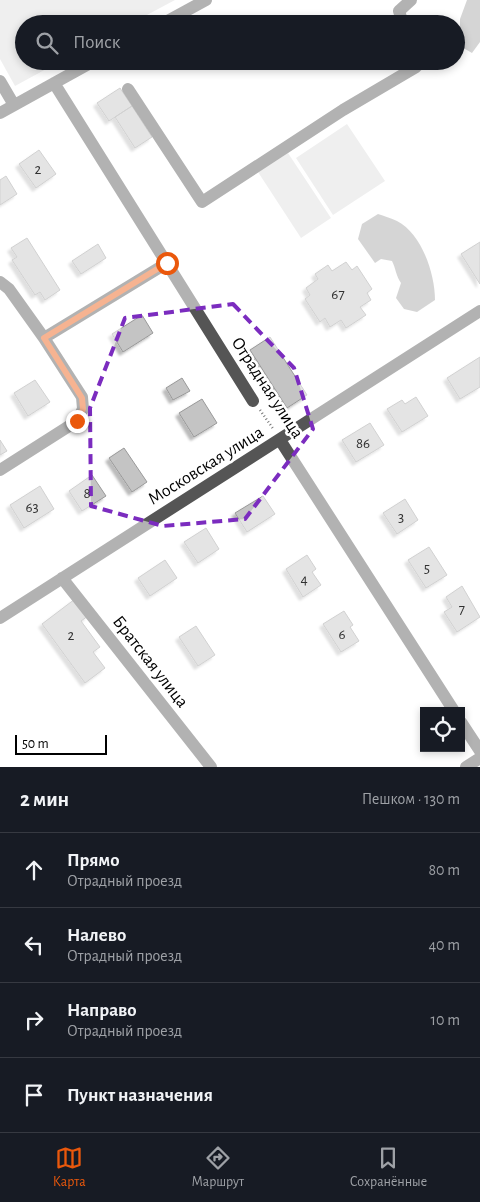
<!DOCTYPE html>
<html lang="ru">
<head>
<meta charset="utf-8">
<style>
	body { margin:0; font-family:"Alegreya Sans",sans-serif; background:#242831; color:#f1f3f6 }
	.controls { position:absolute; right:15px; bottom:15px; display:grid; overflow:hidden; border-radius:0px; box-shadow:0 2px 8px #0003 }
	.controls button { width:45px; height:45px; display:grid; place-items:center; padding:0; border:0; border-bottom:1px solid #363941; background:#171b24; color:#f1f3f6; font:25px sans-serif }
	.scale { position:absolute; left:15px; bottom:12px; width:92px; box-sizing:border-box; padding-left:5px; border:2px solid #000; border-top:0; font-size:14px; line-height:18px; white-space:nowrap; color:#000; -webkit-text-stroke:4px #fff; paint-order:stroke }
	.stop { position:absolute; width:15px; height:15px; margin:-11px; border:4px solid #ea580c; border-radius:50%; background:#fff }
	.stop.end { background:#ea580c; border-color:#fff; box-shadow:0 1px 5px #0008 }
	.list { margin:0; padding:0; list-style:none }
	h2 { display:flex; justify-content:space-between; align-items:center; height:65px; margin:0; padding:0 20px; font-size:21px }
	h2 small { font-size:16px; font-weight:400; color:#9ea1a6 }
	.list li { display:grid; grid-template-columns:32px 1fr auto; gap:15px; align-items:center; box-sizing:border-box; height:75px; padding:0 20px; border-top:1px solid #363941 }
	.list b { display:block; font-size:19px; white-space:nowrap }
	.list p { margin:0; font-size:16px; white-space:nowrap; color:#9ea1a6 }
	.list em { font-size:16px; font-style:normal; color:#9ea1a6 }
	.icon { flex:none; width:28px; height:28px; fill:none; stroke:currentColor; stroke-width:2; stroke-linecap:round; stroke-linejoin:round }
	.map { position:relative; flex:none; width:480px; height:767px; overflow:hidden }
	.search { position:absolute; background:#171b24; box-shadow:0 2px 8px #0003; left:15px; right:15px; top:15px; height:55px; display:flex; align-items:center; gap:12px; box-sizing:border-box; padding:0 18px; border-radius:28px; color:#9ea1a6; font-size:19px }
	.sheet { height:365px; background:#171b24 }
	nav { display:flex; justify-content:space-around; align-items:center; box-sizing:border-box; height:70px; border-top:1px solid #363941; background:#171b24; font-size:14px; color:#9ea1a6 }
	nav a { display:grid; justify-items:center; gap:2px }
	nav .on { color:#ea580c }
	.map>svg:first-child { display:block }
</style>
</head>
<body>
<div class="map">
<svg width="480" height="767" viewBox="0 0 480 767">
	<defs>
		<filter id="shadow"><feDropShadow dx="-3.5" dy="3.5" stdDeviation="1" flood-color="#0004"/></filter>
	</defs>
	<rect width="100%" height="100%" fill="#fff"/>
	<path fill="#dcdcdc" d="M0,0h175l-45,24h-106v37h37l-46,25 -15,-27z
		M347,124l38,57 -52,34 -37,-57z
		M288,153l43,65 -30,20 -43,-66z"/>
	<path fill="#a3a3a3" d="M467,0h13v42l-8,11 -12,-7v-27z
		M378,214c6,2 13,4 19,7 25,13 38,53 38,79l-18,12 -13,-3 -8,-11 5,-15c-5,-7 -5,-14 -9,-22l-11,-2 -6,4 -17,-24 4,-15z"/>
	<path fill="#c4c4c4" stroke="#999" filter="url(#shadow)" d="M120,88l12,18 -23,15 -12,-18z
		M132,106l20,31 -17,11 -20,-31z
		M39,150l17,24 -20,14 -17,-24z
		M6,176l11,18 -17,11v-25z
		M27,238l33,52 -15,10 -5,-8 -5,3 -23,-35 5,-3 -6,-9z
		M480,242v42l-19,-30z
		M98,244l8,14 -25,16 -9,-13z
		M346,262l6,8 5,-4 15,23 -5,4 4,7 -11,7 6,8 -20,13 -5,-8 -11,7 -5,-9 -5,4 -15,-23 5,-4 -4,-7 12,-9 -3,-5 13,-9 4,6z
		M142,315l11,18 -30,19 -11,-18z
		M270,337l37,58 -20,13 -37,-58z
		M480,357v30l-20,12 -13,-21z
		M182,378l8,13 -17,9 -7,-12z
		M35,380l15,22 -22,14 -14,-23z
		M416,397l12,19 -26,16 -15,-23 15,-9 3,4z
		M202,399l15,24 -23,14 -15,-24z
		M370,423l14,22 -28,17 -14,-22z
		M0,440l7,11 -7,4z
		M124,448l23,34 -15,10 -23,-34z
		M92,475l14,21 -24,15 -13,-20z
		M40,486l14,23 -30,19 -14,-23z
		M263,496l12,18 -28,18 -12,-19z
		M405,499l13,21 -21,14 -14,-21z
		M206,528l13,21 -21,14 -14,-21z
		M429,547l18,28 -21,13 -18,-28z
		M307,555l9,14 -4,3 9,13 -18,12 -17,-28z
		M165,560l12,18 -27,18 -12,-18z
		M462,586l18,31 -23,15 -13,-20 8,-5 -6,-10z
		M75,599l13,17 -7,5 19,26 -7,5 12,16 -20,15 -43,-59z
		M344,611l9,14 -3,2 9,14 -18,11 -18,-28z
		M196,626l19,29 -17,11 -19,-29z"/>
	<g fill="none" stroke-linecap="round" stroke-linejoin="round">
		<path stroke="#777" stroke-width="2.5" stroke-dasharray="1 2.5" stroke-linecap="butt" d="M260,410l14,20"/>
		<path stroke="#555" stroke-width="12" d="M162,24l44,-24
			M403,24l-4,-13 12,-11
			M0,81l14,24
			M54,83l199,318
			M128,89l74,113 141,-92 73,-43 -2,-6
			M0,113l94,-52
			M0,282l9,7 35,49
			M280,440l174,271
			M0,470l77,-49 6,-12 -1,-12 -38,-59 123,-75
			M62,578l149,189
			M0,618l480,-307
			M461,722l19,29
			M466,767l14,-9"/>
	</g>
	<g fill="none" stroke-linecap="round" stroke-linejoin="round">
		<path stroke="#ea580c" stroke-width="6" d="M77,421l6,-12 -1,-11 -38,-60 123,-75"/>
	</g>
	<path d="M0 0H480V767H0ZM233,304l61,64 19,61 -68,90 -82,7 -72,-20 -1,-98 35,-90z" fill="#fff" fill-opacity=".55" fill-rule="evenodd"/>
	<path fill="none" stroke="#7b2cbf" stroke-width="4" stroke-dasharray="10 6" stroke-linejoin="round" d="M233,304l61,64 19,61 -68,90 -82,7 -72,-20 -1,-98 35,-90z"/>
	<g text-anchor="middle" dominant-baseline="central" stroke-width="5" stroke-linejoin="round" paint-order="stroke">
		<g font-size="15" fill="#313131">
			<text x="38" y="169">2</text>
			<text x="338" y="294">67</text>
			<text x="363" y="443">86</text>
			<text x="87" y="493">8</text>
			<text x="32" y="507">63</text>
			<text x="401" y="517">3</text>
			<text x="427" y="568">5</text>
			<text x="304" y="579">4</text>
			<text x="462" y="609">7</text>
			<text x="342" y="634">6</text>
			<text x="71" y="635">2</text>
		</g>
		<g font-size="18" fill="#000" stroke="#fff">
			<text transform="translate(267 388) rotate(57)">Отрадная улица</text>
			<text transform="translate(206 466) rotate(-32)">Московская улица</text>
			<text transform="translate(150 662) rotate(52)">Братская улица</text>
		</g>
	</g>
</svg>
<div class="controls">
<button><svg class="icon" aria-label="locate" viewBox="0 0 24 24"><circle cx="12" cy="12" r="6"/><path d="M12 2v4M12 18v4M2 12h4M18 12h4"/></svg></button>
</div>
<div class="scale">50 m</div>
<div class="stop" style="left:167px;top:263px"></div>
<div class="stop end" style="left:77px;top:421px"></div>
<div class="search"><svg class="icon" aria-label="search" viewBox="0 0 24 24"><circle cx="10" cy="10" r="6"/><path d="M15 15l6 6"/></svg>Поиск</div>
</div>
<section class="sheet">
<h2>2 мин<small>Пешком · 130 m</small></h2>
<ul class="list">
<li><svg class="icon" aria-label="ahead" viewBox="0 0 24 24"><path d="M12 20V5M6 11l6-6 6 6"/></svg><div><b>Прямо</b><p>Отрадный проезд</p></div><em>80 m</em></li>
<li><svg class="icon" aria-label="left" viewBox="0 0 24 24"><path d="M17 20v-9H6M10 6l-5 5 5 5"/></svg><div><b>Налево</b><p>Отрадный проезд</p></div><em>40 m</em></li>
<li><svg class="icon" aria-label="right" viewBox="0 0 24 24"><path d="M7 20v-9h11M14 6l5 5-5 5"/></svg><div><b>Направо</b><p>Отрадный проезд</p></div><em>10 m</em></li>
<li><svg class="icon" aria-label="arrive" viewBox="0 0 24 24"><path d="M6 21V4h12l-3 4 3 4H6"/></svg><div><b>Пункт назначения</b></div></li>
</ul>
</section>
<nav>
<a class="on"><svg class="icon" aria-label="map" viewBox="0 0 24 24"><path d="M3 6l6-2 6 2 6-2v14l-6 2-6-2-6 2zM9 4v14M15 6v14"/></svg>Карта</a>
<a><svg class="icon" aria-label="directions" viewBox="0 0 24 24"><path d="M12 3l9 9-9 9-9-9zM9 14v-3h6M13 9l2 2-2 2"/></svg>Маршрут</a>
<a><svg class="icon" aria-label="saved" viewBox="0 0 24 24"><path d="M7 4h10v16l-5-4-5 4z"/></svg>Сохранённые</a>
</nav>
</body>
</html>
